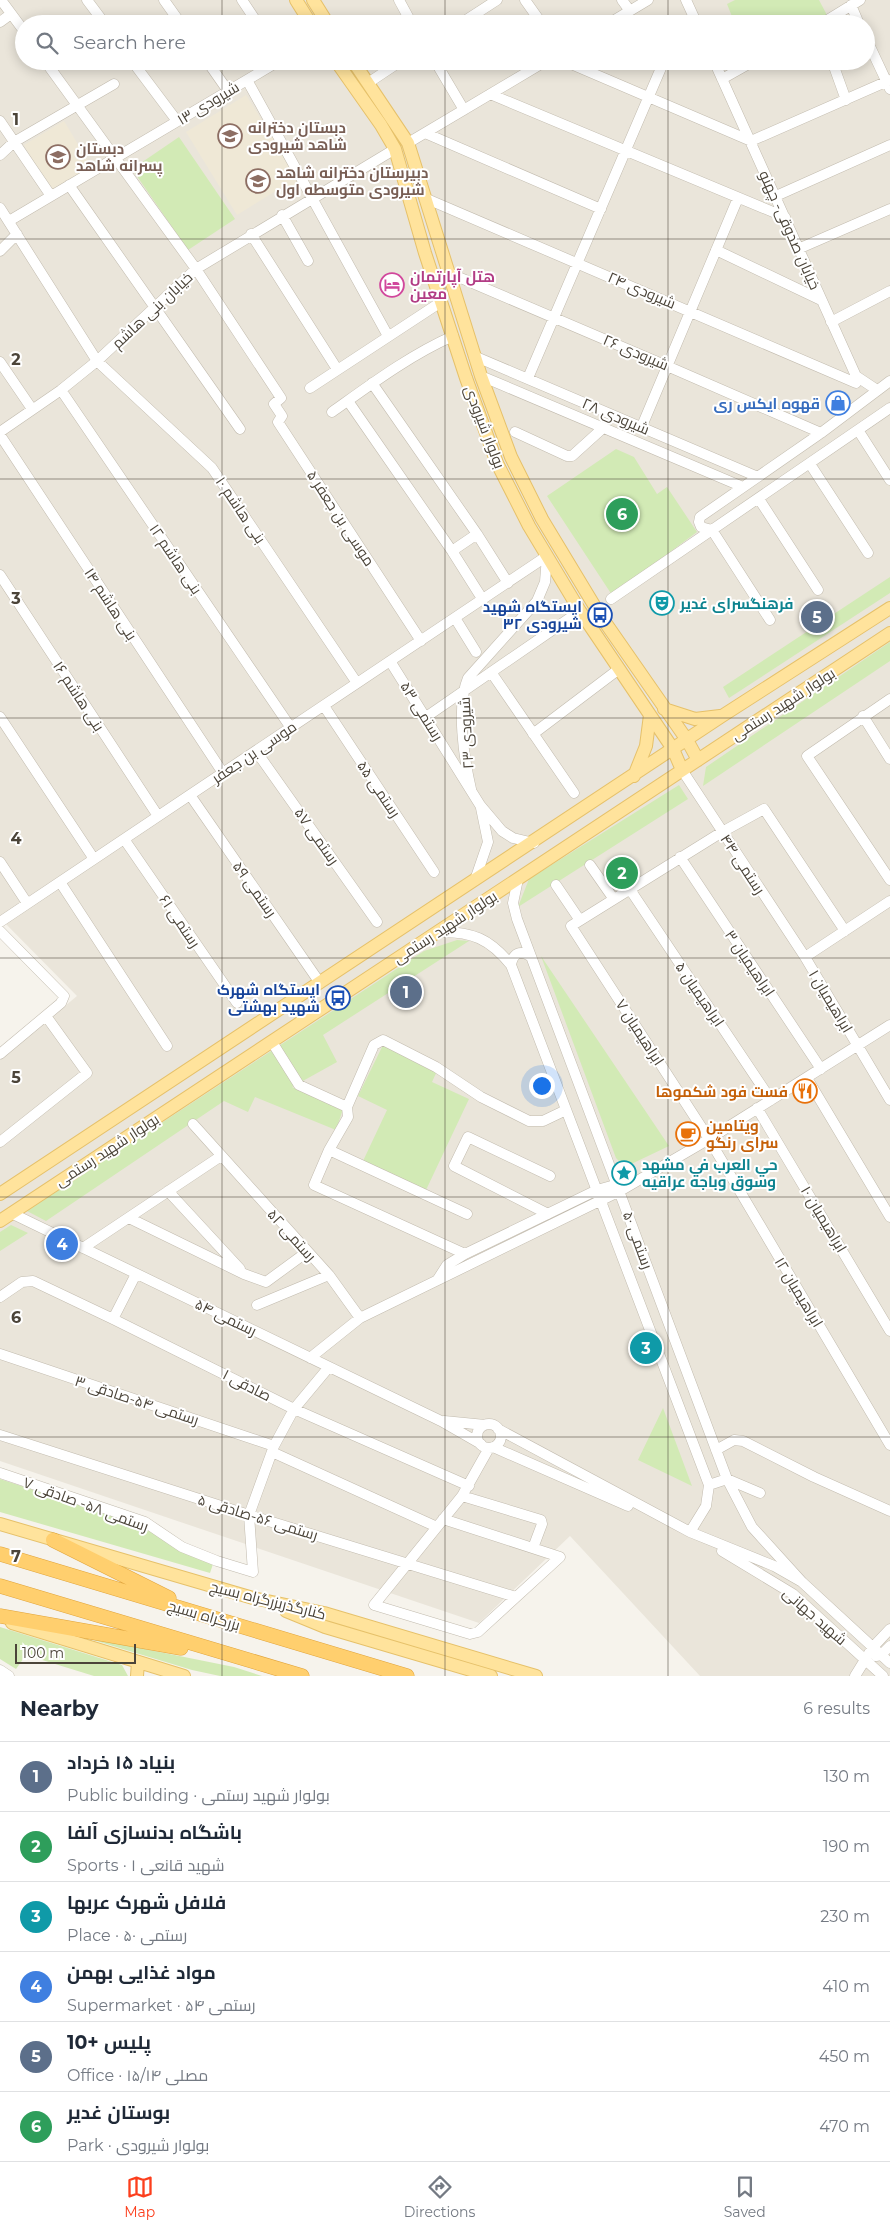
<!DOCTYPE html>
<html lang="en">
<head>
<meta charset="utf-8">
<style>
	body { margin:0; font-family:Montserrat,Cairo,sans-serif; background:#f2f2f3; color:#1f2937 }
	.scale { position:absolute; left:15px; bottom:12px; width:121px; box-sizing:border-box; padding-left:5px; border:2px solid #4b4439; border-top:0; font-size:14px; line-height:18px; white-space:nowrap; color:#4b4439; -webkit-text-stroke:4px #fff; paint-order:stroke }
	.you { position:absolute; left:541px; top:1085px; width:18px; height:18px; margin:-12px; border:4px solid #fff; border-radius:50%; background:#1a73e8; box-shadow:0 0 0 8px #1a73e833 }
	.badge { display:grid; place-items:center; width:32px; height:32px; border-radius:50%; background:#fc3f1d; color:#fff; font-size:16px; font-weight:700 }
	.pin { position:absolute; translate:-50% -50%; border:2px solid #fff; box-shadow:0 1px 5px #0006 }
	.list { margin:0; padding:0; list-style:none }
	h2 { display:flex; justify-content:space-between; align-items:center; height:65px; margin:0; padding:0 20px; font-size:21px }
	h2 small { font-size:16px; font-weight:400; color:#747a83 }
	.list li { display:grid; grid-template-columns:32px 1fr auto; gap:15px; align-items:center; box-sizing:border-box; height:70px; padding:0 20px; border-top:1px solid #e0e1e3 }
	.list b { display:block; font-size:19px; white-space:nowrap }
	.list p { margin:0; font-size:16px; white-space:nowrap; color:#747a83 }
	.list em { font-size:16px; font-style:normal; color:#747a83 }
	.icon { flex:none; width:28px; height:28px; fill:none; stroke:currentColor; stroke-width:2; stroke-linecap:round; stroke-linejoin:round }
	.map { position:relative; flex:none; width:890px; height:1676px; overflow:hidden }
	.search { position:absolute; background:#fff; box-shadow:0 2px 12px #0003; left:15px; right:15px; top:15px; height:55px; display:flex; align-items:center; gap:12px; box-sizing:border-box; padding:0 18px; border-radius:28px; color:#747a83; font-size:19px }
	.sheet { height:485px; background:#fff }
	nav { display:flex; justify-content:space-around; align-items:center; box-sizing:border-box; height:70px; border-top:1px solid #e0e1e3; background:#fff; font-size:14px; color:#747a83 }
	nav a { display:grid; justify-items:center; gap:2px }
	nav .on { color:#fc3f1d }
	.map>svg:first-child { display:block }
</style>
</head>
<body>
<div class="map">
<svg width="890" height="1676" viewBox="0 0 890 1676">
	<rect width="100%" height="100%" fill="#f6f3ec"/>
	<path fill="#eae5da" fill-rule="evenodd" d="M0,0h890v1676h-190l-130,-140 -91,87 -479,-162v-401l77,-64 -77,-78zM24,24h842v37h-842z"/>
	<path fill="#efe8d6" d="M246,95l56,90 -23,14 -5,-7 -37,23 -51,-83z
		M64,121l28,47 -41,24 -27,-47z"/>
	<path fill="#d2eab5" d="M735,0h84l9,17 -14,7h-79l-8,-20z
		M179,137l56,82 -47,31 -56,-81z
		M616,449l18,8 23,37 10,-7 30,45 -85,63 -65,-99z
		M890,577v16l-161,105 -6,-11z
		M890,642v19l-187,125 3,-19z
		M679,785l9,14 -170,108 11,-28z
		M457,940l12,1 -146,94 14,27 -45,25 51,22 -7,21 -81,-33 -7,15 -24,-11 -178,120 -19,-10 397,-260z
		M541,956l128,190 -44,21 -9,-9z
		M383,1045l54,26 -5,11 37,17 -43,91 -63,-29 24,-51 -29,-14z
		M11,1225l17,8 -28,18v-19z
		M663,1408l29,78 -54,-26z
		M0,1479l144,47 69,38 -3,9 -210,-61z
		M0,1627l122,38 6,11h-34l-68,-21 -10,14 -16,-10z
		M80,1636l154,31 28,9h-42l-28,-6z"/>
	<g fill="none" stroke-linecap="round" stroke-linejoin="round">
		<g stroke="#c2bbae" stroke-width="11">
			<path id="minor" d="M1,0l23,31
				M87,0l18,24
				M164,0l17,24
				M242,0l16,24
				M399,0l13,24
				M525,0l17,24
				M622,0l8,11
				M686,0l11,24
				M851,5l8,19
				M0,22l11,-8
				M460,24l37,-24
				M608,24l40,-24
				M821,24l39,-24
				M866,38l24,51
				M45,61l151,208 85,129 -7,6 8,12 -4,6 143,219
				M132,61l45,60
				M207,61l21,30
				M435,61l29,49
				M564,61l187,80 139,-61
				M714,61l142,315 21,14
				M832,61l14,39
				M722,79l32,-18
				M247,80l141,256
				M368,83l33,-22
				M490,94l295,123
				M0,121l51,75
				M425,133l176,76
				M408,143l138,-82
				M0,155l14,-13 100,-58
				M69,185l171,244
				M776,196l114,-51
				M427,199l429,184
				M0,208l97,153 115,107 145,215
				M282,215l26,46
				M9,221l270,-160
				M251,234l86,135
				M798,249l92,-40
				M716,250l105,50
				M0,251l17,-17
				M449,273l218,93 154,67
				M831,322l59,-31
				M474,356l284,121
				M0,362l32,47
				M481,376l262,111
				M528,378l136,-317
				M372,383l105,151 31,49
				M310,388l131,-86
				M61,390l230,338
				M348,401l104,150 31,49
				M332,412c38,-27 78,-57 121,-76
				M642,426l96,-228
				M858,430l32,50
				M0,432l61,-42 36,-29 99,-92 199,-120
				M515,432l52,24h5l31,-28
				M0,435l223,338
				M810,464l58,89
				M759,499l59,91
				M712,530l-11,-3 -2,-5 1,-5 121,-84 69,-52
				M712,530l58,90
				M452,551l25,-17
				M0,575l158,241
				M611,599l279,-191
				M455,618l21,34
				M390,661l90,144 22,26 11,7 21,5
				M491,672l83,121
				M890,699l-83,57 83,124
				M324,706l110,166
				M863,716l27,43
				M0,717l94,142
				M426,717l154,-106
				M533,734l86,-65
				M256,751l121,171
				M682,770l123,187 85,143
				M471,789c-7,-30 -15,-83 -3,-111l69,-77 8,-19 2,-26
				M190,795l130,188
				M124,839l113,164
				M680,857l141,212
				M0,862l27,41
				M590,865l23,33
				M518,879l-5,24 4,16 210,560 25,48 50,55
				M475,880l13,-38 -7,-34
				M60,882l107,164
				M556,885l23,34
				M629,888l142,212
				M0,922l547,-366
				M0,931l64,65 -3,7 -61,51
				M845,931l-81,-122 -42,23 -151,94 138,213 181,306
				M438,932c34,-1 52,7 73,33l198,520 -3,21 -16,26
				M805,957l85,-56
				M511,965c2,-12 9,-15 19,-9
				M272,1042l27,43 48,22 27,-62 9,-5 53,27 45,30 48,24h14l23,-11
				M807,1078l83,139
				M347,1107l1,10 -19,33 -15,35 151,69
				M757,1108l133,223
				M193,1124l136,151 31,43
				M0,1142l87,-69 -41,-57
				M329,1150l138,64
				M168,1191l72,78
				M11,1213l430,208 40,23
				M548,1214l-94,-48 14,-29 82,39
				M129,1218l115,56 22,8 41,-30
				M83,1248l138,-92
				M438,1279l9,-14 18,-11 132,-64 25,-7
				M0,1297l22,-15 11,-1 80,38 181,90 175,77
				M257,1305l72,-30
				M113,1319l23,-45
				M0,1354l274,92
				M310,1358l50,-40 260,-127 89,-52 181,-114
				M444,1421l41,4
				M477 1436a12 12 0 1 1 24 0a12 12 0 1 1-24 0Z
				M498,1429l192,103 84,34 28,16 88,81
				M0,1435l249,80 267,82
				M493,1447l135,59
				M716,1450l18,-10 9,1 71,36 76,34
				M272,1452l165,75
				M0,1473l145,49 37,25 35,14 36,11 -4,-57 25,-69 20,-37 35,-42
				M709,1485l18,-6 33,14
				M462,1496l79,24 1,4 -9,24
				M443,1519l117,38 -82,75 -8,2 -96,-29 88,-109 27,-48
				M722,1551l71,43 90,82
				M876,1656l5,-1 9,-9
				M0,1670l9,6
				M855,1676l18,-29 17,-18"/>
		</g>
		<g stroke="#e6c16a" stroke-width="14">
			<path id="major" d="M296,0l15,24
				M313,0l15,24
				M336,61l45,64 14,24 30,104 41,125 31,85 32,63 51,85 93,138 9,21
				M353,61l55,82 73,233 30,81 31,62 58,96 87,125 11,20
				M664,709l31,10 25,-3
				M634,776l12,-30 4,-31
				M0,1194l722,-478 168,-108
				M0,1221l890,-588
				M0,1524l253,74 71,15 212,63
				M286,1611l39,16 166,49
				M12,1623l172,53
				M137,1676l1,-14"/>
		</g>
		<g stroke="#e0a43c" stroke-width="15">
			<path id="highway" d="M53,1540l116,58
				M0,1554l407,122
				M0,1586l302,90
				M0,1616l181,32"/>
		</g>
		<use href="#minor" stroke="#fff" stroke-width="10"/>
		<use href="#major" stroke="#ffe39c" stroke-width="12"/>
		<use href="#highway" stroke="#ffcf6e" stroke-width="14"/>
	</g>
	<path fill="none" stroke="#4b4439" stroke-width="1" stroke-opacity="0.55" d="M222,0v24M445,0v24M668,0v24M222,61v1615M445,61v1615M668,61v1615M0,239h890M0,479h890M0,718h890M0,958h890M0,1197h890M0,1437h890"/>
	<defs>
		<g id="school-ring" transform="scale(1.25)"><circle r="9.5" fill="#fff" stroke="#8d6e63" stroke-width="1.5"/><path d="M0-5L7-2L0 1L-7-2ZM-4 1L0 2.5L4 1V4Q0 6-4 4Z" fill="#8d6e63"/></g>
		<g id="hotel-ring" transform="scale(1.25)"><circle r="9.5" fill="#fff" stroke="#d1479c" stroke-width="1.5"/><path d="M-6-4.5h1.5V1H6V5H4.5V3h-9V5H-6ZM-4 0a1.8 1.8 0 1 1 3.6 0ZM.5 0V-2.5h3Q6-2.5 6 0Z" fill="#d1479c"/></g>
		<g id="shop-ring" transform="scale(1.25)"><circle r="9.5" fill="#fff" stroke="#3f7fe0" stroke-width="1.5"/><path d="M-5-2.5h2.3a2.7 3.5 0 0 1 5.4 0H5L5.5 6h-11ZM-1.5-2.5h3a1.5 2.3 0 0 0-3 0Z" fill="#3f7fe0"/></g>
		<g id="theatre-ring" transform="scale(1.25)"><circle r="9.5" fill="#fff" stroke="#0f9aa8" stroke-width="1.5"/><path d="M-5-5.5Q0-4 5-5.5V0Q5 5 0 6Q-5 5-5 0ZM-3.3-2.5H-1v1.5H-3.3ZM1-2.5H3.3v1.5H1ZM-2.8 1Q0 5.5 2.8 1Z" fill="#0f9aa8"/></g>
		<g id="bus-ring" transform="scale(1.25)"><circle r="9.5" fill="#fff" stroke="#1a4fb4" stroke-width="1.5"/><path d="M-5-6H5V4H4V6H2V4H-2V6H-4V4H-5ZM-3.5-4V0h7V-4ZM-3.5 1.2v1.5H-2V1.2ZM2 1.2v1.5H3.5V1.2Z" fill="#1a4fb4"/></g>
		<g id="restaurant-ring" transform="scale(1.25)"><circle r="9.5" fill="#fff" stroke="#e8710a" stroke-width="1.5"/><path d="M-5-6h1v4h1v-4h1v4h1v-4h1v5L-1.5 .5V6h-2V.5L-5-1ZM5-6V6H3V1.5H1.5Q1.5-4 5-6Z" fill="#e8710a"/></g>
		<g id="cafe-ring" transform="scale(1.25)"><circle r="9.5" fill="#fff" stroke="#e8710a" stroke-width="1.5"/><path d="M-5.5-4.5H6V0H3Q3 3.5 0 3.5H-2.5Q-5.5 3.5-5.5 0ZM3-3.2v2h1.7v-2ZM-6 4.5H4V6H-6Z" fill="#e8710a"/></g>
		<g id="sight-ring" transform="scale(1.25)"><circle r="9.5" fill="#fff" stroke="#0f9aa8" stroke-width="1.5"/><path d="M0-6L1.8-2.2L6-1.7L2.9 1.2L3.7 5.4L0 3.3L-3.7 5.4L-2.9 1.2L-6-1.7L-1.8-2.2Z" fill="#0f9aa8"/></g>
	</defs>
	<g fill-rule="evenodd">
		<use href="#school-ring" x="230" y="136"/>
		<use href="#school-ring" x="58" y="157"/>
		<use href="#school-ring" x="258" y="181"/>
		<use href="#hotel-ring" x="392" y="285"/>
		<use href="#shop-ring" x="838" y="403"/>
		<use href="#theatre-ring" x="662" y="603"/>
		<use href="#bus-ring" x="600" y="615"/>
		<use href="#bus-ring" x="338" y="998"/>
		<use href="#restaurant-ring" x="805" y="1091"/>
		<use href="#cafe-ring" x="688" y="1134"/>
		<use href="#sight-ring" x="624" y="1173"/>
	</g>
	<g text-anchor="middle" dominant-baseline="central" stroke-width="4" stroke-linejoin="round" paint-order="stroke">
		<g font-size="15" fill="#4b4439" stroke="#fff">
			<text transform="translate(208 103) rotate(-31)">شیرودی ۱۳</text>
			<text transform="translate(790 230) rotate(66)">خیابان صدوقی- چهنو</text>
			<text transform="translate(642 290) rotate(23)">شیرودی ۲۴</text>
			<text transform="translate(152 310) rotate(-43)">خیابان بنی هاشم</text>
			<text transform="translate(636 352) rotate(23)">شیرودی ۲۶</text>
			<text transform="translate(616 416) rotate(23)">شیرودی ۲۸</text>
			<text transform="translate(485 427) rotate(69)">بولوار شیرودی</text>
			<text transform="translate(241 510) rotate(56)">بنی هاشم ۱۰</text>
			<text transform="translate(341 518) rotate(57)">موسی بن جعفر ۵</text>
			<text transform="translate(176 559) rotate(56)">بنی هاشم ۱۲</text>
			<text transform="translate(111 604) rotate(57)">بنی هاشم ۱۴</text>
			<text transform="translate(79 696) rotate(57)">بنی هاشم ۱۶</text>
			<text transform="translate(783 704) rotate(-33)">بولوار شهید رستمی</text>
			<text transform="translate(422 711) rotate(58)">رستمی ۵۳</text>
			<text transform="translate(466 733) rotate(-93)">شیرودی ۲۳</text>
			<text transform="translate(254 752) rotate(-34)">موسی بن جعفر</text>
			<text transform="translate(379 789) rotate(56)">رستمی ۵۵</text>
			<text transform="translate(317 836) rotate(55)">رستمی ۵۷</text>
			<text transform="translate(743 864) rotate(57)">رستمی ۴۴</text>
			<text transform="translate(255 889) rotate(55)">رستمی ۵۹</text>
			<text transform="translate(180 921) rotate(56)">رستمی ۶۱</text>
			<text transform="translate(445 927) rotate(-33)">بولوار شهید رستمی</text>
			<text transform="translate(750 963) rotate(56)">ابراهیمیان ۳</text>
			<text transform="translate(700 994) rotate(56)">ابراهیمیان ۵</text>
			<text transform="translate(831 1001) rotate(59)">ابراهیمیان ۱</text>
			<text transform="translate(640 1032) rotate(57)">ابراهیمیان ۷</text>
			<text transform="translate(107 1150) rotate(-33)">بولوار شهید رستمی</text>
			<text transform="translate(824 1219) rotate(59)">ابراهیمیان ۱۰</text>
			<text transform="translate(292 1235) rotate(48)">رستمی ۵۲</text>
			<text transform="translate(638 1240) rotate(70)">رستمی ۵۰</text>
			<text transform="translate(799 1292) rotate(59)">ابراهیمیان ۱۲</text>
			<text transform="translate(226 1317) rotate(26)">رستمی ۵۴</text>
			<text transform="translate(247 1385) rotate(27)">صادقی ۱</text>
			<text transform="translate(137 1400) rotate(18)">رستمی ۵۴-صادقی ۳</text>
			<text transform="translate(86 1504) rotate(20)">رستمی ۵۸- صادقی ۷</text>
			<text transform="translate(258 1517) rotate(17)">رستمی ۵۶-صادقی ۵</text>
			<text transform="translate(268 1600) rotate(14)">کنارگذربزرگراه بسیج</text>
			<text transform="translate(204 1615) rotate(16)">بزرگراه بسیج</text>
			<text transform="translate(815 1616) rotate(41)">شهید جهانی</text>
		</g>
		<g font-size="15" font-weight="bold" fill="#785e54" stroke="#fff" text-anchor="start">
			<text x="248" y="127">دبستان دخترانه<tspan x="248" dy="17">شاهد شیرودی</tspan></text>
			<text x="76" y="148">دبستان<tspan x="76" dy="17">پسرانه شاهد</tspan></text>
			<text x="276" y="172">دبیرستان دخترانه شاهد<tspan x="276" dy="17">شیرودی متوسطه اول</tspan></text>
		</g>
		<g font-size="15" font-weight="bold" fill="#b23c85" stroke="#fff" text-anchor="start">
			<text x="410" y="276">هتل آپارتمان<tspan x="410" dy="17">معین</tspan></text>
		</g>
		<g font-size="15" font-weight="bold" fill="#366cbe" stroke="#fff" text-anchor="end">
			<text x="820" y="403">قهوه ایکس ری</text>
		</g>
		<g font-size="15" font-weight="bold" fill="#0d838f" stroke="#fff" text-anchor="start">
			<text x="680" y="603">فرهنگسرای غدیر</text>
			<text x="642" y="1164">حي العرب في مشهد<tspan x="642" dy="17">وسوق وباجه عراقيه</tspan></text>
		</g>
		<g font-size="15" font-weight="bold" fill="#164399" stroke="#fff" text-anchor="end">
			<text x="582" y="606">ایستگاه شهید<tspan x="582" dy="17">شیرودی ۳۲</tspan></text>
			<text x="320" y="989">ایستگاه شهرک<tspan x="320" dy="17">شهید بهشتی</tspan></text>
		</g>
		<g font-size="15" font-weight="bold" fill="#c56008" stroke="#fff" text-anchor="end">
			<text x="788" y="1091">فست فود شکموها</text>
			<text x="706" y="1125" text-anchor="start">ویتامین<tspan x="706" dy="17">سرای رنگو</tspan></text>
		</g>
	</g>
	<g font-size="16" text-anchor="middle" font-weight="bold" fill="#4b4439" stroke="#fff" stroke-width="4" stroke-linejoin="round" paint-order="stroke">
		<text x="16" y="125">1</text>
		<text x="16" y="365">2</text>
		<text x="16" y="604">3</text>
		<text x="16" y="844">4</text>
		<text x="16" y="1083">5</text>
		<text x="16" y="1323">6</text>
		<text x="16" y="1562">7</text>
	</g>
</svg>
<div class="scale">100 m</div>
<div class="you"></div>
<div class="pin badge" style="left:406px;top:992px;background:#5c6f8a">1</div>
<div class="pin badge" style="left:622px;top:873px;background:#2e9e5b">2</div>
<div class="pin badge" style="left:646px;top:1348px;background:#0f9aa8">3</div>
<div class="pin badge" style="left:62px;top:1244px;background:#3f7fe0">4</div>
<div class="pin badge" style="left:817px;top:617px;background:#5c6f8a">5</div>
<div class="pin badge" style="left:622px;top:514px;background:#2e9e5b">6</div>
<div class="search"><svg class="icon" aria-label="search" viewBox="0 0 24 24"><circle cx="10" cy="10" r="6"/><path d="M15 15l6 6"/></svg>Search here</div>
</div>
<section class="sheet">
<h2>Nearby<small>6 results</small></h2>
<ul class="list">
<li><span class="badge" style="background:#5c6f8a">1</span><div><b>بنیاد ۱۵ خرداد</b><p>Public building · بولوار شهید رستمی</p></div><em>130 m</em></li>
<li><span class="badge" style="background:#2e9e5b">2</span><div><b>باشگاه بدنسازی آلفا</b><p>Sports · شهید قانعی ۱</p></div><em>190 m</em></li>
<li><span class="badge" style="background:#0f9aa8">3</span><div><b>فلافل شهرک عربها</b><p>Place · رستمی ۵۰</p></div><em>230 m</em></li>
<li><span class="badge" style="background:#3f7fe0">4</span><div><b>مواد غذایی بهمن</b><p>Supermarket · رستمی ۵۴</p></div><em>410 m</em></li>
<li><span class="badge" style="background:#5c6f8a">5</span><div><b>پلیس +10</b><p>Office · مصلی ۱۵/۱۴</p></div><em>450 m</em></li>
<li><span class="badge" style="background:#2e9e5b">6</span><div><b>بوستان غدیر</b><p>Park · بولوار شیرودی</p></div><em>470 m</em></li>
</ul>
</section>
<nav>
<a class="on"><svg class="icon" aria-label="map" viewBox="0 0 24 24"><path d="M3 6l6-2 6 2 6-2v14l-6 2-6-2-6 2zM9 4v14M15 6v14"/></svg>Map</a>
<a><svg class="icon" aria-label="directions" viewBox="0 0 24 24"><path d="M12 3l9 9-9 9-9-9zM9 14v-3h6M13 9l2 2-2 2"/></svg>Directions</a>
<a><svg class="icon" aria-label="saved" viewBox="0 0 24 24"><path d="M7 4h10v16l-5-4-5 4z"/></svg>Saved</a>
</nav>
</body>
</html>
